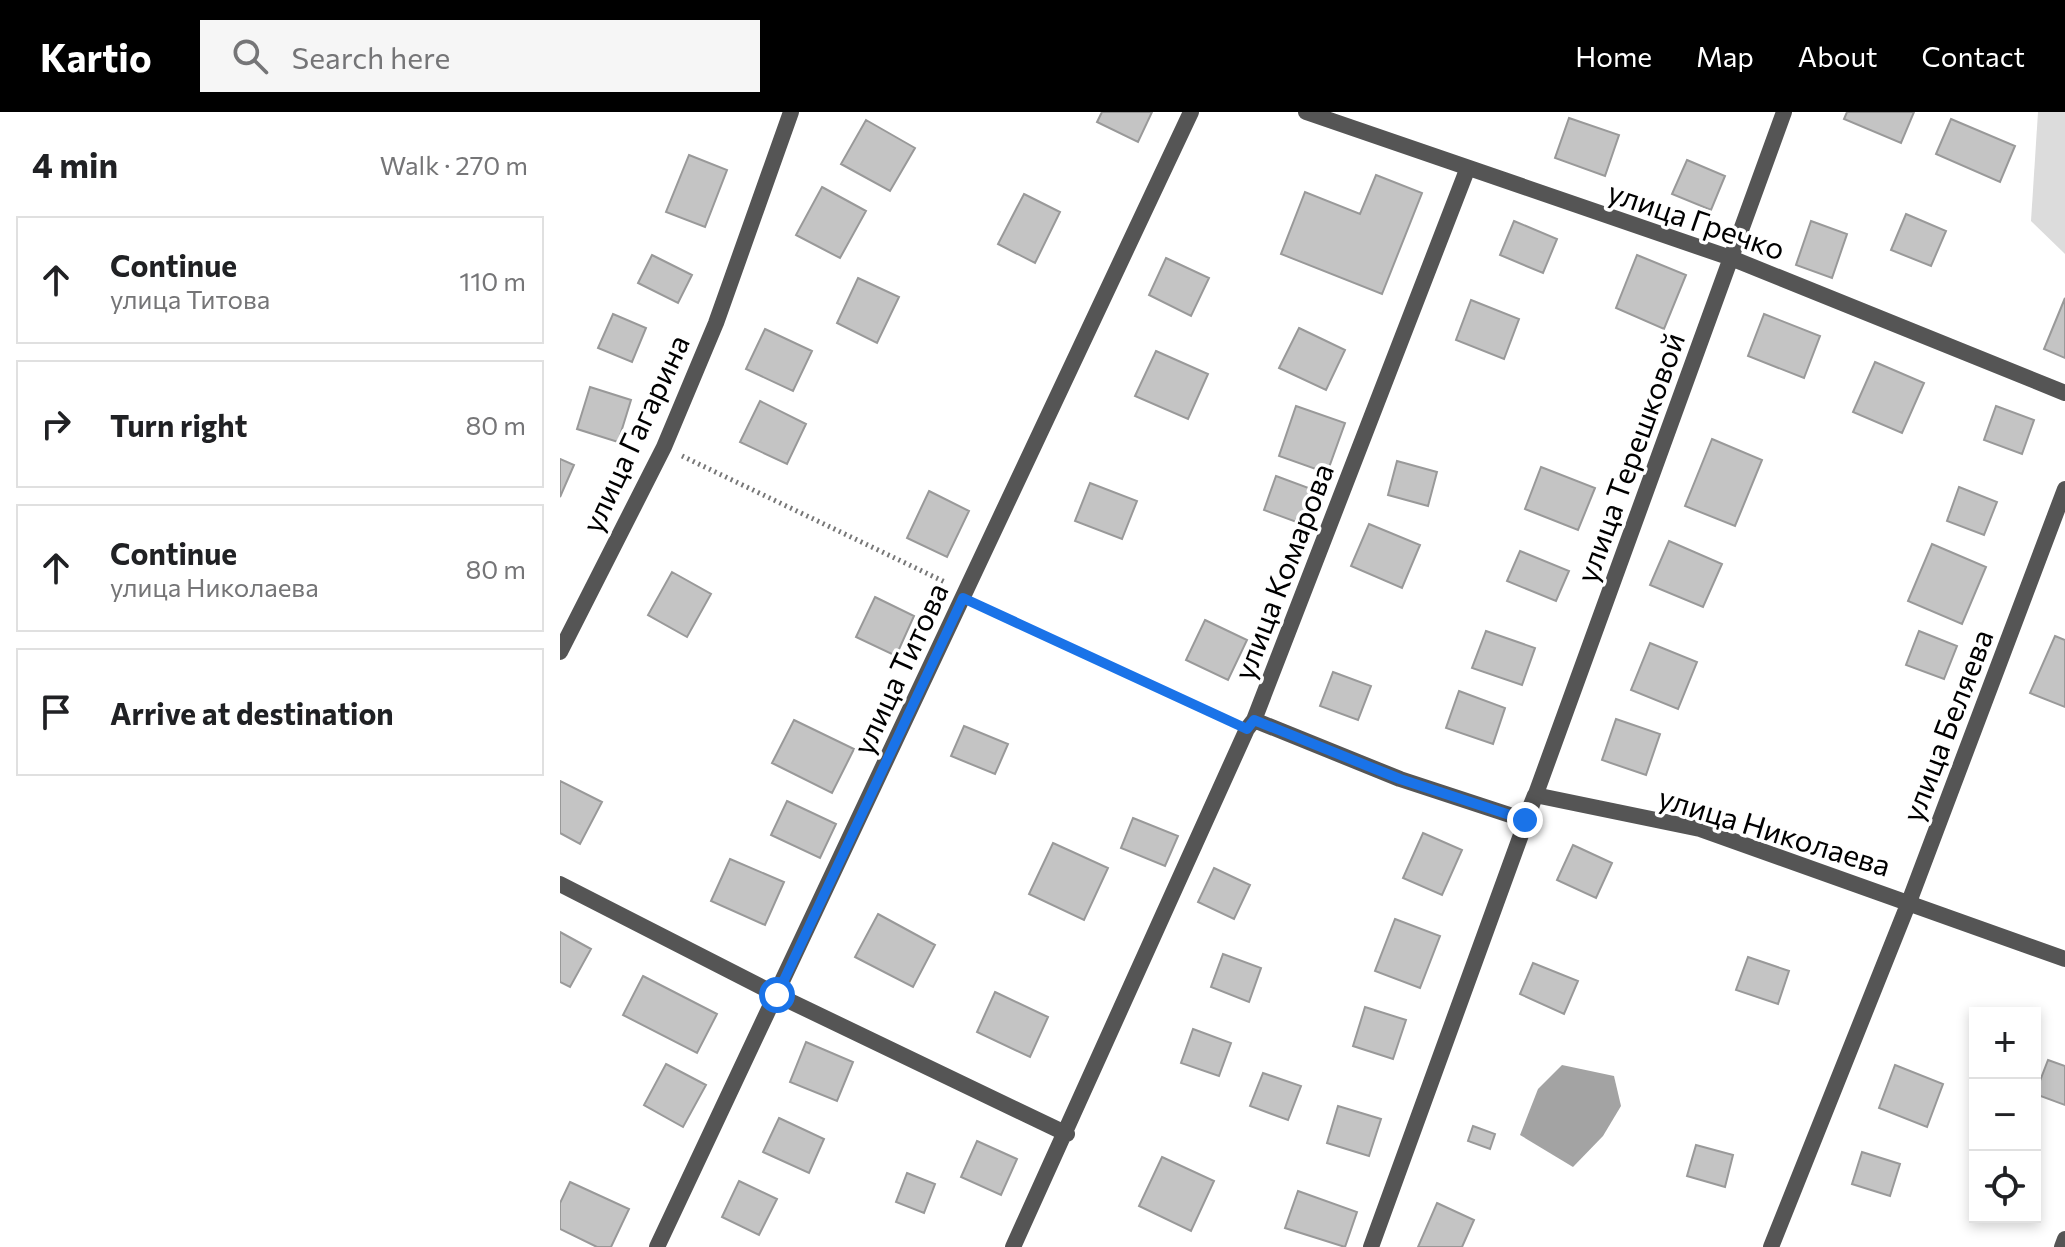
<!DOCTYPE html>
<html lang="en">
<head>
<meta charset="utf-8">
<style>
	body { margin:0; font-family:Commissioner,sans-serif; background:#f6f6f6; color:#202124 }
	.controls { position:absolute; right:24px; bottom:24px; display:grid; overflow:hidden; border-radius:0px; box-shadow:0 4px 12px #0003 }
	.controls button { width:72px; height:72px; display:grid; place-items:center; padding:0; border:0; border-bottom:2px solid #e0e0e0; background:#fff; color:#202124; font:40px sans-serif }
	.stop { position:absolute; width:24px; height:24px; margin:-18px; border:6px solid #1a73e8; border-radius:50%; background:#fff }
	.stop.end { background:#1a73e8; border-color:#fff; box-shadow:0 2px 8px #0008 }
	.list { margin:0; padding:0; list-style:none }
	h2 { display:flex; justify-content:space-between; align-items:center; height:104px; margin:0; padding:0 32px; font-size:34px }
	h2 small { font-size:26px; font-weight:400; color:#757577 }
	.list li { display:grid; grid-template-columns:52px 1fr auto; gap:24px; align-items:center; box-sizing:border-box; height:128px; margin:0 16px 16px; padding:0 16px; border:2px solid #e0e0e0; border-radius:0px }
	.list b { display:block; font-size:30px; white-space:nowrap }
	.list p { margin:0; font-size:26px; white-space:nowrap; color:#757577 }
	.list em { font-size:26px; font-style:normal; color:#757577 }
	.icon { flex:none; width:44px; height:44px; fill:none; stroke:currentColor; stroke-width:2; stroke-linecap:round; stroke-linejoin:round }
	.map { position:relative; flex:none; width:1505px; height:1135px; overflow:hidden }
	header { display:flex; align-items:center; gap:48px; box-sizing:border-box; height:112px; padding:0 40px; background:#000; color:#fff }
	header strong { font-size:38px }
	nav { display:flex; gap:44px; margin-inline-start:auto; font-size:28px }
	.search { width:560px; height:72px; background:#f6f6f6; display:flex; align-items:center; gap:20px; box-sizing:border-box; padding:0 28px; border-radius:0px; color:#757577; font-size:30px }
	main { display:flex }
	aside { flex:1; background:#fff }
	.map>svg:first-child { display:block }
</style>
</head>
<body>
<header>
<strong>Kartio</strong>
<div class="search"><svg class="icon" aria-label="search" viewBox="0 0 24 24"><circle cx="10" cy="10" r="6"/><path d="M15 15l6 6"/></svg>Search here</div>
<nav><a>Home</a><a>Map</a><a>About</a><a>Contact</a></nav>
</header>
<main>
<aside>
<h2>4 min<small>Walk · 270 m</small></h2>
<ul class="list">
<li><svg class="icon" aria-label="ahead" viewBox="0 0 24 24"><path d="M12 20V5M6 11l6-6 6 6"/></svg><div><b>Continue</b><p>улица Титова</p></div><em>110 m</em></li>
<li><svg class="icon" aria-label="right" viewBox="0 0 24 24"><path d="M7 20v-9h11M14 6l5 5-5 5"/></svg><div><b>Turn right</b></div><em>80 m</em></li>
<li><svg class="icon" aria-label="ahead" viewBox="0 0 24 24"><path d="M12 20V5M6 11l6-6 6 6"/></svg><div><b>Continue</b><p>улица Николаева</p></div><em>80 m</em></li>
<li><svg class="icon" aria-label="arrive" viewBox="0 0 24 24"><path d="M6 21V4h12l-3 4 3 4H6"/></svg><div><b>Arrive at destination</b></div></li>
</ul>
</aside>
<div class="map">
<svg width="1505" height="1135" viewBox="0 0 1505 1135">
	<rect width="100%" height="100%" fill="#fff"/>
	<path fill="#dcdcdc" d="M1478,0h27v142l-34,-33z"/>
	<path fill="#a3a3a3" d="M1002,953l52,11 7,30 -18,30 -30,31 -53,-32 18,-46z"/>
	<path fill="#c4c4c4" stroke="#999" stroke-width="2" d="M542,0h50l-14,30 -41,-20z
		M1287,0h67l-13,31 -57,-24z
		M1009,6l50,17 -14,41 -50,-18z
		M1391,7l64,27 -15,36 -64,-28z
		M306,8l49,28 -25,43 -49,-27z
		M129,43l38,15 -22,57 -39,-15z
		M1127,48l38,16 -14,34 -39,-16z
		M816,63l46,18 -40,101 -101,-40 24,-62 55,22z
		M262,75l44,24 -26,47 -44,-23z
		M464,82l36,18 -25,51 -37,-19z
		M1346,102l40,17 -15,35 -40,-16z
		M954,109l43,18 -14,34 -43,-18z
		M1251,109l36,13 -15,44 -36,-13z
		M92,143l40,20 -14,28 -40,-20z
		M1077,143l49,20 -22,54 -48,-21z
		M606,146l43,20 -18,38 -42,-21z
		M298,166l41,19 -22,46 -40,-20z
		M1505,186v60l-21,-9z
		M911,188l48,19 -15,40 -48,-19z
		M53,202l33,14 -14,34 -34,-14z
		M1204,202l56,22 -16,42 -56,-22z
		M739,216l46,22 -19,40 -47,-22z
		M205,217l47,22 -19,40 -47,-22z
		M596,239l52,23 -20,45 -53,-23z
		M1315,250l49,21 -22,50 -49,-21z
		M30,275l41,13 -13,42 -41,-13z
		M200,289l46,23 -19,40 -47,-22z
		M736,294l49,17 -18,50 -48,-17z
		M1436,294l38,14 -12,34 -38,-14z
		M1152,327l50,21 -27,66 -50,-20z
		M0,347l14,6 -14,32z
		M837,349l40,11 -9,34 -40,-11z
		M981,355l54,21 -17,42 -53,-21z
		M716,364l38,14 -12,34 -38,-14z
		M530,371l47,18 -15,38 -47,-18z
		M1399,375l38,15 -13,33 -37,-14z
		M369,379l40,20 -22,46 -40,-19z
		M809,412l51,21 -18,43 -51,-22z
		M1109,429l53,23 -19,43 -53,-22z
		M1372,432l54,23 -24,57 -54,-23z
		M960,439l49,20 -13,30 -49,-20z
		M112,460l39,22 -24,43 -39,-22z
		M315,485l39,19 -18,40 -40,-19z
		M645,508l42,20 -19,40 -42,-20z
		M926,519l49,17 -13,37 -50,-17z
		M1359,519l38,15 -13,33 -38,-14z
		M1495,524l10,4v67l-35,-14z
		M1090,531l47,19 -19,47 -47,-19z
		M773,560l38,14 -13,34 -38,-14z
		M899,579l46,17 -12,36 -47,-16z
		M1056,607l44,15 -14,41 -44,-15z
		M234,608l60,29 -22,44 -60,-30z
		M404,614l44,18 -13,30 -44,-18z
		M0,669l42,21 -22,42 -20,-11z
		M227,689l49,23 -16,34 -49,-23z
		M573,706l45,18 -13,30 -44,-18z
		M863,721l39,17 -20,45 -39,-17z
		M493,731l55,25 -24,52 -55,-26z
		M1013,733l39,18 -16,35 -39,-18z
		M170,747l54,23 -19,43 -54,-24z
		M654,756l36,17 -16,34 -36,-17z
		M318,802l57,31 -22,42 -58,-30z
		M835,807l45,17 -20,52 -45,-17z
		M0,820l31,17 -21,38 -10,-5z
		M663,842l38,14 -12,34 -38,-15z
		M1188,845l41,14 -11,33 -42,-14z
		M973,851l45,18 -14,33 -44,-20z
		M83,864l74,38 -20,39 -74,-38z
		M435,880l53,25 -18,40 -53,-25z
		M805,895l41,13 -13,39 -40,-13z
		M633,917l38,14 -12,33 -38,-13z
		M246,930l47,20 -16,39 -47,-19z
		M1488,948l17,6v39l-30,-11z
		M106,952l40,21 -23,42 -39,-22z
		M1335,953l48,19 -16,43 -48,-19z
		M703,961l38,13 -13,34 -38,-14z
		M778,994l43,13 -12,37 -42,-13z
		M219,1006l45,21 -15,34 -46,-21z
		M913,1014l22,8 -5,15 -22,-8z
		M417,1029l40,18 -16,36 -40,-18z
		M1136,1033l37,10 -8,32 -38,-11z
		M1302,1040l38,12 -10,32 -38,-12z
		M602,1045l52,24 -23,50 -52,-25z
		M347,1061l28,11 -11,29 -28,-11z
		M179,1069l38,18 -18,36 -37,-18z
		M10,1070l59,27 -18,38h-14l-37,-18v-26z
		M738,1079l59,21 -12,35 -60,-19z
		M877,1091l37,17 -12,27h-44z"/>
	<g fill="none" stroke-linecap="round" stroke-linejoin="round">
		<path stroke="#777" stroke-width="5" stroke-dasharray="2 4" stroke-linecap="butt" d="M122,344l265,127
			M419,494l253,116"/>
		<path stroke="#555" stroke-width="16" d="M746,0l425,146 334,135
			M0,540l104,-205 52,-124 75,-211
			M694,608l146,59 125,41 10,-25 165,34 365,130
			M0,772l217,111 290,139
			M97,1135l534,-1135
			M453,1135l234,-518 7,-9 213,-550
			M811,1135l413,-1135
			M1211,1135l138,-345 156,-413
			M1502,1135l3,-8"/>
	</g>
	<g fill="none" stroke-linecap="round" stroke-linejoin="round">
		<path stroke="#1a73e8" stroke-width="10" d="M217,883l186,-397 284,131 7,-9 146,59 125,41"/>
	</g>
	<g text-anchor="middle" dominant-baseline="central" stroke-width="7" stroke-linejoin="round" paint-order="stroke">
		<g font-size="30" fill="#000" stroke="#fff">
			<text transform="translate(1137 107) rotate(19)">улица Гречко</text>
			<text transform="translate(74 321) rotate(-65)">улица Гагарина</text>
			<text transform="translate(1069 345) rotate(-70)">улица Терешковой</text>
			<text transform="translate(722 459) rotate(-69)">улица Комарова</text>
			<text transform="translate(339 556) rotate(-65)">улица Титова</text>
			<text transform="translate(1386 613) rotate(-69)">улица Беляева</text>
			<text transform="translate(1215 718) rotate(17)">улица Николаева</text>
		</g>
	</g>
</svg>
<div class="controls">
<button>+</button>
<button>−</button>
<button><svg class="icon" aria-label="locate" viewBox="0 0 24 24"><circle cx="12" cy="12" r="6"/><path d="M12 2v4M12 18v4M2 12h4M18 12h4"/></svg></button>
</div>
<div class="stop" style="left:217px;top:883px"></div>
<div class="stop end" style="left:965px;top:708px"></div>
</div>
</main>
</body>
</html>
